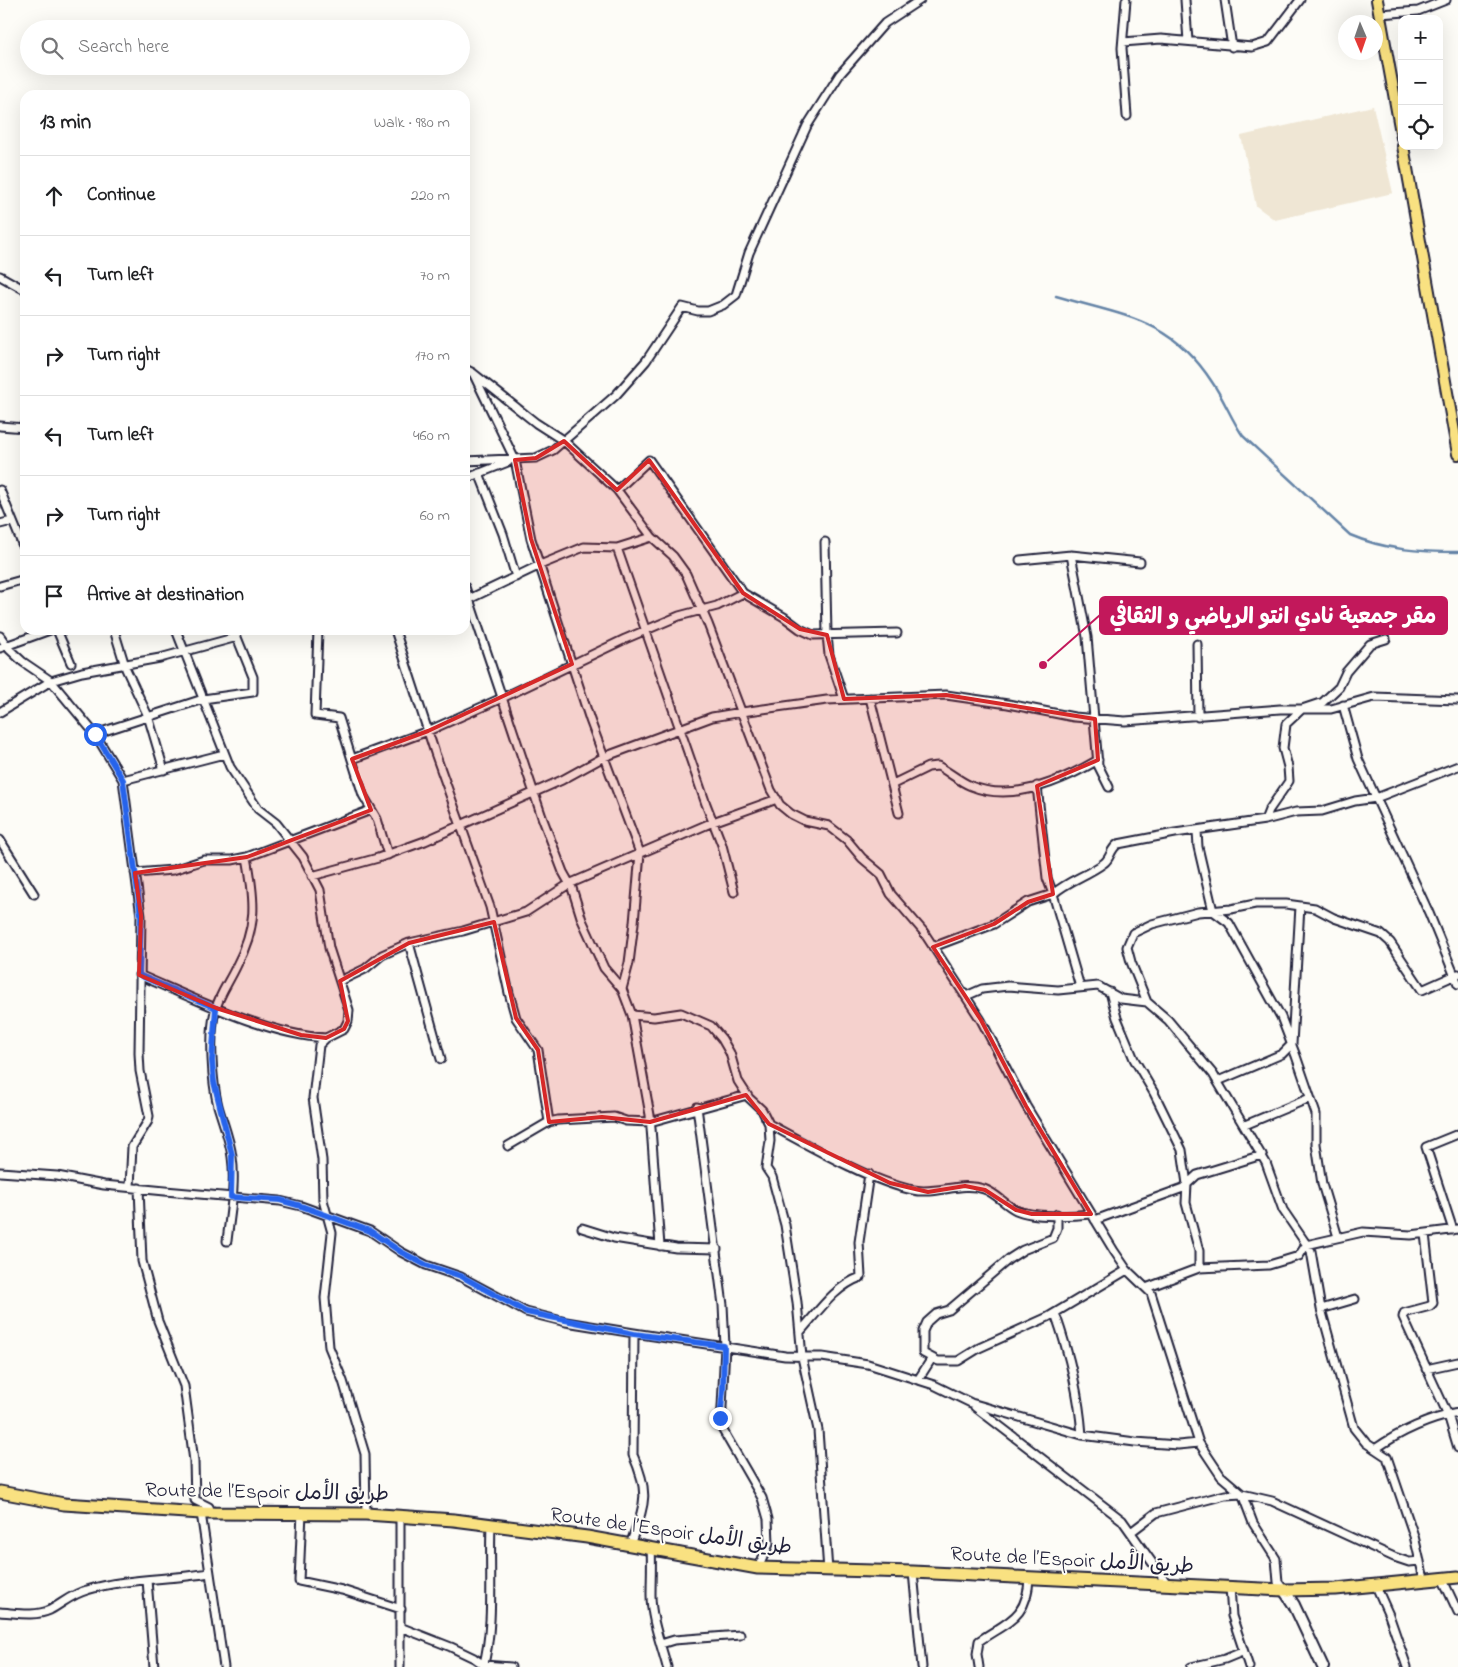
<!DOCTYPE html>
<html lang="en">
<head>
<meta charset="utf-8">
<style>
	body { margin:0; font-family:"Indie Flower","Playpen Sans Arabic",sans-serif; background:#f2f2f2; color:#202124 }
	.controls { position:absolute; right:15px; top:15px; display:grid; overflow:hidden; border-radius:10px; box-shadow:0 5px 20px #0002 }
	.controls button { width:45px; height:45px; display:grid; place-items:center; padding:0; border:0; border-bottom:1px solid #e0e0e0; background:#fff; color:#202124; font:25px sans-serif }
	.compass { position:absolute; left:1338px; top:15px; width:45px; height:45px; border-radius:50%; background:#fff; box-shadow:0 5px 20px #0002; rotate:178deg }
	.stop { position:absolute; width:15px; height:15px; margin:-11px; border:4px solid #2563eb; border-radius:50%; background:#fff }
	.stop.end { background:#2563eb; border-color:#fff; box-shadow:0 1px 5px #0008 }
	.list { margin:0; padding:0; list-style:none }
	h2 { display:flex; justify-content:space-between; align-items:center; height:65px; margin:0; padding:0 20px; font-size:21px }
	h2 small { font-size:16px; font-weight:400; color:#757577 }
	.list li { display:grid; grid-template-columns:32px 1fr auto; gap:15px; align-items:center; box-sizing:border-box; height:80px; padding:0 20px; border-top:1px solid #e0e0e0 }
	.list b { display:block; font-size:19px; white-space:nowrap }
	.list em { font-size:16px; font-style:normal; color:#757577 }
	.icon { flex:none; width:28px; height:28px; fill:none; stroke:currentColor; stroke-width:2; stroke-linecap:round; stroke-linejoin:round }
	.map { position:relative; flex:none; width:1458px; height:1667px; overflow:hidden }
	.search { position:absolute; background:#fff; box-shadow:0 5px 20px #0002; left:20px; top:20px; width:450px; height:55px; display:flex; align-items:center; gap:12px; box-sizing:border-box; padding:0 18px; border-radius:28px; color:#757577; font-size:19px }
	.panel { position:absolute; background:#fff; box-shadow:0 5px 20px #0002; left:20px; top:90px; width:450px; height:545px; border-radius:15px }
	.map>svg:first-child { display:block }
</style>
</head>
<body>
<div class="map">
<svg width="1458" height="1667" viewBox="0 0 1458 1667">
	<rect width="100%" height="100%" fill="#fdfcf7"/>
	<filter id="ink" filterUnits="userSpaceOnUse"><feTurbulence type="fractalNoise" baseFrequency=".02" numOctaves="2"/><feDisplacementMap in="SourceGraphic" scale="10" xChannelSelector="R" yChannelSelector="G"/><feConvolveMatrix kernelMatrix="1 2 1 2 8 2 1 2 1" color-interpolation-filters="sRGB"/></filter>
	<g filter="url(#ink)">
		<path fill="#efe6d4" d="M1373,106l20,87 -118,27 -19,-14 -15,-70z"/>
		<g fill="none" stroke-linecap="round" stroke-linejoin="round">
			<path stroke="#6584a7" stroke-width="2.5" d="M1056,296c67,20 115,22 156,86 12,17 19,37 31,54l107,99c35,15 70,17 108,17"/>
			<g stroke="#22223b" stroke-width="11">
				<path id="minor" d="M1126,0l-4,48 5,68
					M1185,0l3,41
					M1225,0l7,47
					M1380,14l38,-3 28,-11
					M1123,42l38,-3 91,8 16,-5 32,-42
					M0,276l25,14
					M465,369l8,4 42,87 16,79 59,181 50,133 -6,70 -5,40 -7,26
					M473,373l63,50 28,18 53,49 35,47 21,19 13,18 22,50 63,166 9,15 11,9 14,7 24,5 18,14 15,18 19,16 10,20 32,37 58,89 45,86 88,145 13,19 24,23 48,150 22,33 21,18 11,29 23,36 2,23 6,8
					M0,426l25,2
					M465,461l71,-3 17,-8 63,-55 30,-34 36,-54 16,4h10l15,-6 13,-10 13,-42 58,-127 33,-52 45,-51 35,-23
					M479,473l24,61 13,43
					M465,479l43,-17
					M0,490l25,61
					M617,490l32,-30 94,133 41,24 16,12 13,6 84,-2
					M0,524l12,-3
					M825,542l2,93 2,20 15,44
					M617,548l89,256 16,41 12,47
					M1071,555l16,82 11,128 11,22
					M1020,560l51,-5 69,7
					M0,586l25,-7
					M465,587l77,230 21,55 9,16 10,32 22,48 18,21 10,26 18,100 10,131
					M465,601l75,-36 44,-18 33,1 35,-11
					M57,630l14,33
					M114,630l12,39 22,47 16,54
					M176,630l54,137 28,42 18,14 27,34 17,33 9,58 20,62 -1,11 -4,8 -18,9 -7,7 -6,53 9,62 1,40 9,33 -7,65 4,49 14,34 22,73 1,60
					M318,630l-3,85 24,3 24,77 14,24 11,36
					M395,630l40,123 55,154 19,86 7,25 22,32 11,72
					M0,636l10,14 13,12 28,19 44,53 28,46 18,136 -2,137 1,18 9,45 -1,5 -16,26 -2,40
					M1197,644l1,73
					M0,648l50,-18
					M870,698l29,115
					M1343,705l15,54 71,154 29,71
					M0,712l51,-31 31,-9 78,-14 77,-21
					M95,734l108,-35 50,-7v-15l-19,-47
					M352,759l76,-28 74,-33 123,-59 54,-23 38,-10 26,-13
					M123,780l101,-26
					M893,784l35,-17 10,-1c11,6 21,15 33,20 41,17 91,-5 127,-26
					M1265,820l4,-10 20,-29 -1,-14 -5,-19 3,-24 16,-15 21,-7 16,-15 7,-15 24,-28 16,-5
					M1197,831l1,16 15,64 16,12 52,94 15,39 20,58v30l6,40 16,53
					M0,840l34,54
					M135,873l38,-3 31,-10h28l15,-3 124,-47
					M312,876l66,-18 47,-17 137,-61 42,-23 108,-40 30,-5 85,-12 119,-5 62,9 66,13 51,4 155,-12h51l43,-12 84,3
					M409,943l32,116
					M933,947l61,-23 34,-22 25,-8 -6,-16 -10,-92
					M139,975c54,23 128,60 187,63
					M340,981l25,-12 17,-14 27,-12 54,-12 63,-19 43,-28 144,-62 64,-23
					M1080,987l-27,-93c16,-14 34,-18 51,-31 7,-5 6,-14 14,-19l57,-11 90,-13 31,-8 26,-1 33,-10 21,-3 82,-32
					M1110,992l7,26 17,41 20,34 28,57 5,34 -1,19 13,48v17
					M966,996l16,-7 26,-3 50,4 40,-4 23,13 26,3
					M632,1015l22,2 27,-4 30,13 11,13 8,14 8,28 11,17 13,12 7,14 1,17 -4,27 6,9 13,48 12,77 5,55 16,73 10,141
					M1218,1081l64,-27 10,-10 8,-138
					M697,1107l26,198 2,41 -4,81 41,71 6,21 1,25 -11,24
					M769,1124c37,20 103,58 144,66 24,5 48,-9 71,-1 12,4 21,16 32,21 18,8 56,6 75,4
					M1245,1125l65,-27
					M508,1146l41,-24 9,-2 56,-3 12,4 24,1 97,-27
					M0,1172l57,4 47,9 61,6 115,10 21,5 69,25 31,21 25,13 35,12 65,35 40,10 68,11 151,23 37,1 46,7 66,21 37,18 111,32 53,7 43,3 21,-2
					M139,1188l3,73 16,60 26,65 10,75 1,39 14,7 3,6
					M1057,1214v14l-4,10 -30,12 -14,9 -60,51 -13,4 -9,8 -4,9v22l15,8h20l21,-13 69,-31 79,-47
					M1095,1220l88,-32 14,-13 65,-20
					M582,1228l32,10 62,10 41,1
					M1453,1230l-27,-83 32,-13
					M1425,1234l8,69 -3,3 -26,7 -1,4 45,98 10,33
					M227,1241c3,-27 9,-57 5,-84 -2,-17 -9,-34 -14,-51 -6,-24 -9,-71 -3,-95 4,-16 14,-29 21,-44 22,-41 19,-66 11,-110
					M1146,1288l53,-20 70,-3 30,-9 7,-11 57,-13 48,3 47,-6
					M1321,1309l34,-10
					M1055,1313c14,40 24,80 27,122
					M800,1332c18,-20 35,-46 61,-55l-2,-35 10,-68
					M1426,1369l32,-7
					M918,1380l14,-22
					M975,1407l147,113 46,65
					M1375,1449c26,-18 51,-30 83,-36
					M302,1512l-3,69 43,9 59,19
					M201,1513l23,154
					M1131,1532l25,-19 69,-18 17,-1 30,7 122,56 15,5 11,-1
					M630,1545c14,-40 21,-49 3,-90l1,-122
					M651,1548c1,16 0,31 0,47 0,24 10,49 16,72
					M913,1572l9,95
					M1442,1578l16,34
					M1424,1579l-10,-43 -27,-79 -21,-14 -12,-15 -33,-119 -10,-58 -28,-41 -17,-47 -53,-89 -45,-54 -21,-18 -16,-40 -4,-15 6,-14 19,-9 46,-12 33,-3 24,-5h31l29,4 19,10 47,16 9,8 32,48 36,-16
					M147,1580l7,87
					M1376,1586l13,29 18,52
					M1230,1587l2,29 17,51
					M0,1612c16,1 35,5 50,-2 13,-7 22,-16 37,-20 39,-12 82,-10 122,-17
					M400,1627l51,20 23,11 10,7 27,2
					M661,1644l13,-4 66,-5
					M400,1667v-152
					M483,1667c12,-41 6,-99 8,-143
					M979,1667l-2,-13 2,-13c29,-20 49,-23 50,-64
					M1191,1667l34,-8 17,-7"/>
			</g>
			<g stroke="#22223b" stroke-width="14">
				<path id="secondary" d="M1284,1590l10,15 29,62"/>
			</g>
			<g stroke="#22223b" stroke-width="14">
				<path id="primary" d="M1377,0l25,138
					M1403,146l55,308"/>
			</g>
			<g stroke="#22223b" stroke-width="15">
				<path id="trunk" d="M0,1492l64,12 137,9 165,1 88,6 133,17 171,31 155,4 371,18 52,-1 122,-12"/>
			</g>
			<use href="#minor" stroke="#fdfcf7" stroke-width="7"/>
			<use href="#secondary" stroke="#fdfcf7" stroke-width="10"/>
			<use href="#primary" stroke="#f9e181" stroke-width="10"/>
			<use href="#trunk" stroke="#f9e181" stroke-width="11"/>
		</g>
	</g>
	<g fill="none" stroke-linecap="round" stroke-linejoin="round" filter="url(#ink)">
		<path stroke="#2563eb" stroke-width="6" d="M95,734l28,46 18,136 -2,59 77,33 -4,53 2,21 18,73 -1,42 49,3 21,6 69,25 31,21 25,13 35,11 65,36 108,22 90,12 -1,45 -3,27"/>
	</g>
	<path fill="#d62828" fill-opacity="0.2" stroke="#d62828" stroke-width="4" stroke-linejoin="round" d="M564,441l53,49 32,-30 94,133 57,36 27,6 17,64 102,-4 149,24 3,41 -61,26 16,108 -25,8 -34,22 -61,23 48,73 45,86 65,108h-59l-16,-4 -31,-20 -20,-4 -37,6 -38,-9 -121,-59 -23,-29 -96,27 -48,-5 -53,5 -11,-72 -22,-32 -22,-96 -85,21 -69,38 8,40 -4,8 -18,9 -25,-3 -85,-27 -77,-33 2,-59 -6,-43 112,-16 124,-47 -19,-51 76,-28 144,-67 -41,-125 -16,-79 21,-2z"/>
	<g text-anchor="middle" dominant-baseline="central" stroke-width="4" stroke-linejoin="round" paint-order="stroke">
		<g font-size="21" fill="#22223b" stroke="#fdfcf7">
			<text transform="translate(267 1493) rotate(1)">Route de l’Espoir طريق الأمل</text>
			<text transform="translate(671 1532) rotate(8)">Route de l’Espoir طريق الأمل</text>
			<text transform="translate(1072 1561) rotate(3)">Route de l’Espoir طريق الأمل</text>
		</g>
	</g>
	<path fill="none" stroke="#c2185b" stroke-width="2" d="M1043 665L1100 615"/>
	<circle fill="#c2185b" stroke="#fdfcf7" stroke-width="2" cx="1043" cy="665" r="5"/>
	<rect fill="#c2185b" stroke="#c2185b" stroke-width="2" x="1100" y="597" width="347" height="37" rx="5"/>
	<g font-size="22" text-anchor="middle" font-weight="bold" fill="#fff">
		<text x="1273" y="623">مقر جمعية نادي انتو الرياضي و الثقافي</text>
	</g>
</svg>
<div class="controls">
<button>+</button>
<button>−</button>
<button><svg class="icon" aria-label="locate" viewBox="0 0 24 24"><circle cx="12" cy="12" r="6"/><path d="M12 2v4M12 18v4M2 12h4M18 12h4"/></svg></button>
</div>
<svg class="compass" viewBox="-18 -18 36 36"><path d="M0-13l5 13h-10z" fill="#e53935"/><path d="M0 13l5-13h-10z" fill="#757577"/></svg>
<div class="stop" style="left:95px;top:734px"></div>
<div class="stop end" style="left:720px;top:1418px"></div>
<div class="search"><svg class="icon" aria-label="search" viewBox="0 0 24 24"><circle cx="10" cy="10" r="6"/><path d="M15 15l6 6"/></svg>Search here</div>
<section class="panel">
<h2>13 min<small>Walk · 980 m</small></h2>
<ul class="list">
<li><svg class="icon" aria-label="ahead" viewBox="0 0 24 24"><path d="M12 20V5M6 11l6-6 6 6"/></svg><div><b>Continue</b></div><em>220 m</em></li>
<li><svg class="icon" aria-label="left" viewBox="0 0 24 24"><path d="M17 20v-9H6M10 6l-5 5 5 5"/></svg><div><b>Turn left</b></div><em>70 m</em></li>
<li><svg class="icon" aria-label="right" viewBox="0 0 24 24"><path d="M7 20v-9h11M14 6l5 5-5 5"/></svg><div><b>Turn right</b></div><em>170 m</em></li>
<li><svg class="icon" aria-label="left" viewBox="0 0 24 24"><path d="M17 20v-9H6M10 6l-5 5 5 5"/></svg><div><b>Turn left</b></div><em>460 m</em></li>
<li><svg class="icon" aria-label="right" viewBox="0 0 24 24"><path d="M7 20v-9h11M14 6l5 5-5 5"/></svg><div><b>Turn right</b></div><em>60 m</em></li>
<li><svg class="icon" aria-label="arrive" viewBox="0 0 24 24"><path d="M6 21V4h12l-3 4 3 4H6"/></svg><div><b>Arrive at destination</b></div></li>
</ul>
</section>
</div>
</body>
</html>
